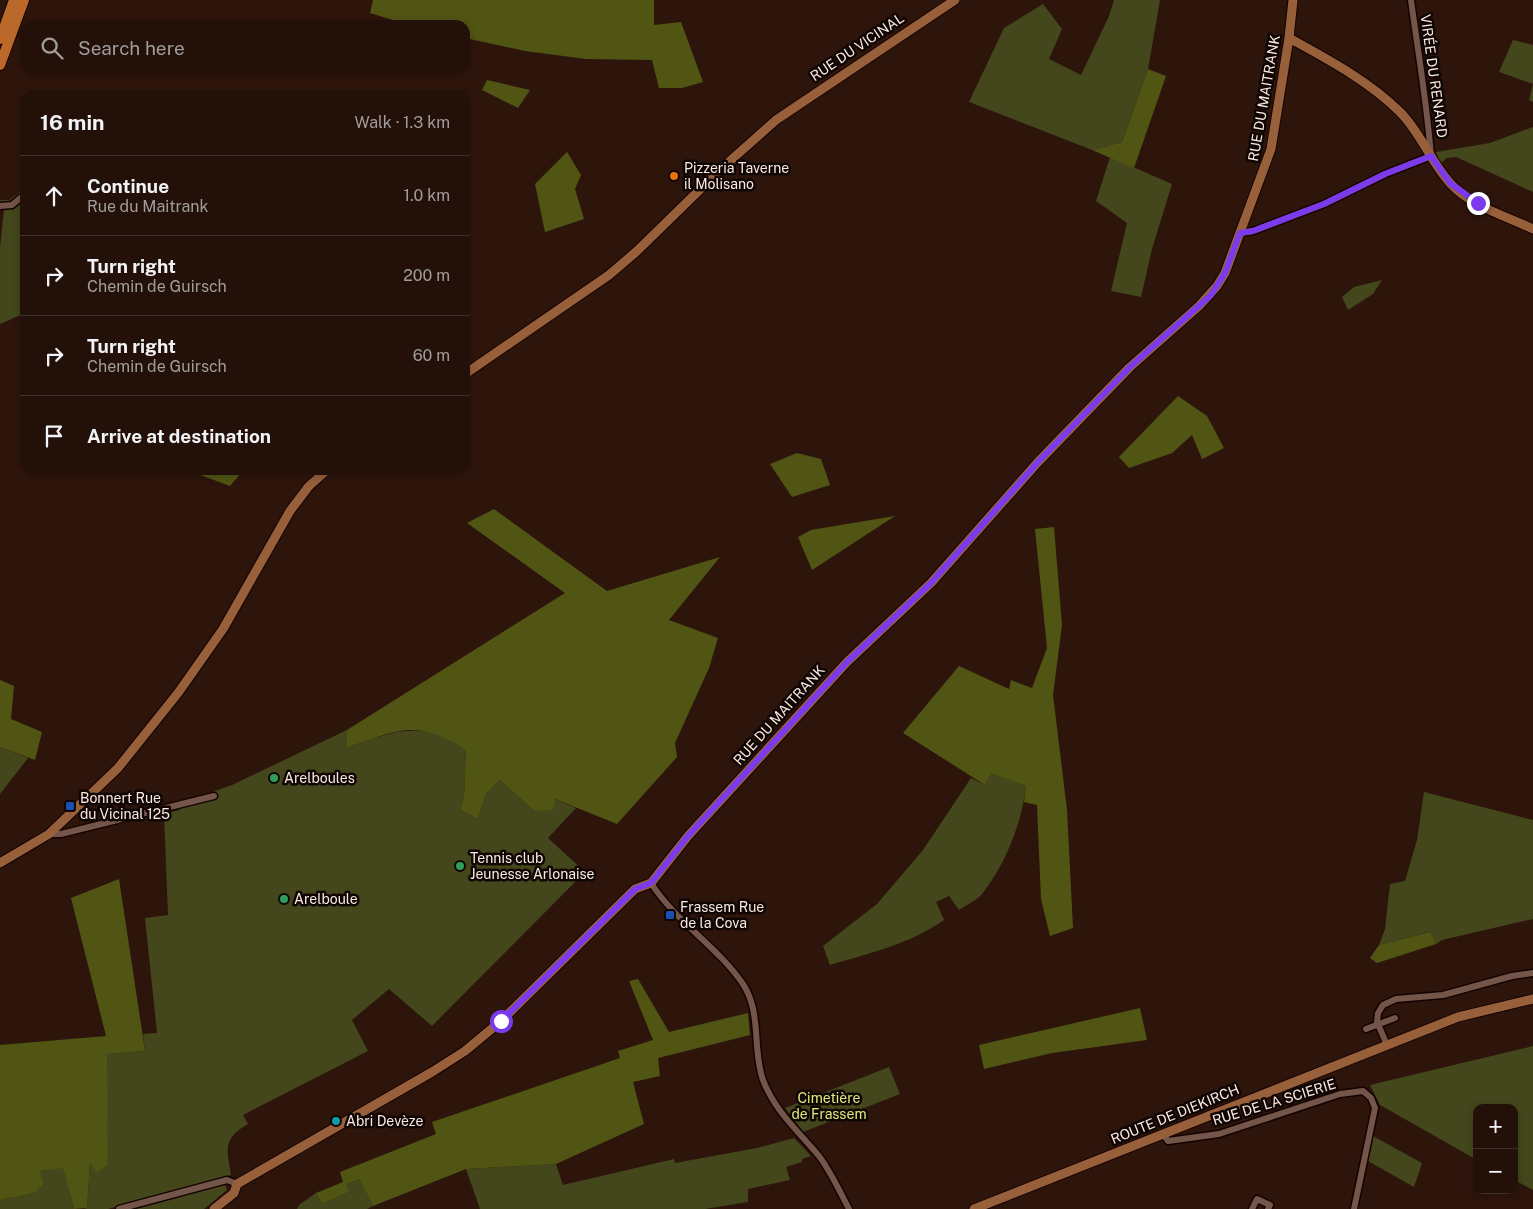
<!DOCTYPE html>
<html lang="en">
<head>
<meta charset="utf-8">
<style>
	body { margin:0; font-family:"Public Sans",sans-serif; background:#2a1912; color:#f1f3f6 }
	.controls { position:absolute; right:15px; bottom:15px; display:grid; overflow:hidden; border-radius:10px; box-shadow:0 2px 8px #0003 }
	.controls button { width:45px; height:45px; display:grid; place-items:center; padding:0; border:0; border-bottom:1px solid #3f302a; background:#221009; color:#f1f3f6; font:25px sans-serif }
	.stop { position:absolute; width:15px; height:15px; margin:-11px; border:4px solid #7c3aed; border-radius:50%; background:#fff }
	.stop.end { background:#7c3aed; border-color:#fff; box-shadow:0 1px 5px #0008 }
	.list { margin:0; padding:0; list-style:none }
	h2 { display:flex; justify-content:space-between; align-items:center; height:65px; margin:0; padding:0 20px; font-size:21px }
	h2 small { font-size:16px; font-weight:400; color:#a29d9c }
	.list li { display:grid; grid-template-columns:32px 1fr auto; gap:15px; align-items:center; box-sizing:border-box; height:80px; padding:0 20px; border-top:1px solid #3f302a }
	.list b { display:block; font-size:19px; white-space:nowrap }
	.list p { margin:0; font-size:16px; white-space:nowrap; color:#a29d9c }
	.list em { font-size:16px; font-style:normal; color:#a29d9c }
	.icon { flex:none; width:28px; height:28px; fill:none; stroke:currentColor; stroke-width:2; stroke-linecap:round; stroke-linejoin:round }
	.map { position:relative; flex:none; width:1533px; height:1209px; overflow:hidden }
	.search { position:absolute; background:#221009; box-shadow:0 2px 8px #0003; left:20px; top:20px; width:450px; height:55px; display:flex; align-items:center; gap:12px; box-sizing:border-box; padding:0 18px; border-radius:15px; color:#a29d9c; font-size:19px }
	.panel { position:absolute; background:#221009; box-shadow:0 2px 8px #0003; left:20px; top:90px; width:450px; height:385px; border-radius:15px }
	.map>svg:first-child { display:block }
</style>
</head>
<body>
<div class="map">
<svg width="1533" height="1209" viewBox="0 0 1533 1209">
	<rect width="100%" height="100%" fill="#2e150c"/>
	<path fill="#43471b" d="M1114,0h46l-12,69 -26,73 -30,8 -123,-48 35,-74 39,-24 19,25 -13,30 32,16 28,-59z
		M1513,40l20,5v57l-4,-2 4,-16 -34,-12z
		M1533,127v65l-77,-35 -9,1 -7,6 -4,-12 54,-9z
		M1110,157l62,27 -20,65 -11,48 -30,-6 16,-68 -31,-22z
		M25,188v125l-25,11v-76l4,-39h-4v-9h9z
		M1382,280l-9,14 -25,16 -6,-13 12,-10z
		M347,730v18c30,-11 60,-24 92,-14 10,2 19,10 27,15l-2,46 -4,15 18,9 8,-25 14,-14 34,31 20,-12 22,9 -28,30 37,34 -153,154 -43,-37 -37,31 16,31 -125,64 5,9c-26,15 -21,25 -17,51l-123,34h-24l3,-1 3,-47 18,3 -2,-110 39,-3 -2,-17 14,-1 -12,-115 23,-3 -4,-101 15,-4 8,-9 45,-16z
		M0,747l28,11 -28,36z
		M991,772l35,14c-4,37 -21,79 -44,108 -6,7 -16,11 -23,16l-10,-14 -13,6 8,18c-34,24 -74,33 -114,45l-7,-19 54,-42 46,-54 48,-72 14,7z
		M1424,792l109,28v99l-91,21 -6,4 -7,-12 -50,13 6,-16 5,-45 15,-3 12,-41z
		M1533,1046v144l-19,-10v-72h-37v52l-97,-55 -10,-20z
		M889,1067l11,27 -97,38 -18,-24z
		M1373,1136l49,27 -8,24 -46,-26z
		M794,1138l17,18 -9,3v3l-16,5 4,13 -42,9v13l-43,7h-225l-14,-40 90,-5 7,21 111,-26 1,4 82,-15z
		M63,1167l11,42h-74v-9l35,-7 5,-22z
		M359,1179l14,27 -6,3h-70l2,-4 17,-12 6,11 27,-12 -4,-8z
		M225,1185l2,5 -23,19h-71z"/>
	<path fill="#505514" d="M373,0h281v25l27,-3 22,60 -21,6h-23l-7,-28 -66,-1 -61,-8 -60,-13v-13h-56l-39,-12z
		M1148,69l18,7 -32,92 -42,-18 30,-8z
		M487,80l43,10 -12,18 -36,-18z
		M567,152l14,23 -6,14 9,30 -39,13 -10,-48z
		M1178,396l29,20 17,32 -22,11 -10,-24 -20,18 -43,15 -10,-11z
		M797,453l24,6 9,26 -38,12 -22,-33z
		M187,470h57l-14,16z
		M494,509l113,82 113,-34 -51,63 49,18 -9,30 -34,75 2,14 -60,67 -62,-25 -2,11 -19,1 -34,-31 -14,14 -8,25 -18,-9 4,-15 2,-45c-49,-32 -68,-20 -119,-2v-18l218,-137 -98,-70z
		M895,516l-83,54 -14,-33 13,-7z
		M1054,527l8,98 -9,70 14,115 6,118 -23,8 -9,-37 -4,-94 -13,-3 2,-16 -35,-13 -6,12 -82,-52 56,-67 50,23 2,-9 21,8 15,-40 -12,-119z
		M0,680l14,6 -3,33 31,13 -7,28 -35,-13z
		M119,879l26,172 -38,3 1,110 -11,9 -7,-11 -3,46 -13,1 -11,-41 -23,3 3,13 -8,9 -35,7v-155l106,-9 -35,-138z
		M1430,932l6,12 -59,19 -7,-5 9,-13z
		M638,979l31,53 79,-19 2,22 -92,23 2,18 -27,6 11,42 -88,40 -90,5 -93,37 -14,-27 -13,5 3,8 -27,12 -6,-11 27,-11 -3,-10 96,-38 -4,-12 188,-64 -2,-7 35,-11 -24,-59z
		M1140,1008l7,32 -95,13 -68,16 -5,-24z"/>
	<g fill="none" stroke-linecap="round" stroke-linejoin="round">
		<g stroke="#150200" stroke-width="9">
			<path id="street" d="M0,206l12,-1 13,-11
				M1240,233l13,-2 71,-27 61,-30 46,-18c-4,-53 -13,-104 -20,-156
				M49,834h12l153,-38
				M651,883c25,39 66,63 92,101 19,29 9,65 20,96 11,30 36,52 56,76 12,16 21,36 30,53
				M1366,1029l29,-11
				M1387,1045l-10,-23 1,-9 5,-8 13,-6 47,-4 69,-19 21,-3
				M1163,1134l5,7 51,-7 121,-40 23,-3 8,7 4,10 -21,101
				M119,1209l108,-29 10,4
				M1252,1209l5,-10 13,6 -2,4"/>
		</g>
		<g stroke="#150200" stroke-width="11">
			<path id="secondary" d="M1289,38c38,21 80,43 111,74 21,21 30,49 50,71 20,23 56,33 83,46
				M465,374l144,-99 28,-24 85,-83 54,-48 179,-120
				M0,863l49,-29 69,-66 60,-75 45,-64 67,-118 19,-25 18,-16
				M214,1209l20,-16 3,-9 195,-112 33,-21 36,-30 134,-132 16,-6 37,-47 159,-174 84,-79 107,-121 92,-95 69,-61 18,-20 8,-13 46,-124 18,-111 4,-38
				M974,1209l484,-192 75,-18"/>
		</g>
		<g stroke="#150200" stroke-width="12">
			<path id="primary" d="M0,39l14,-39
				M0,65l24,-65"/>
		</g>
		<use href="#street" stroke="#73554a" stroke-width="6"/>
		<use href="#secondary" stroke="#975f3a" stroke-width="9"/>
		<use href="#primary" stroke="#ba692a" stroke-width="10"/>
	</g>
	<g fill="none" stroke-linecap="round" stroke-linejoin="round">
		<path stroke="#7c3aed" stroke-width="6" d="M501,1021l134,-132 16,-6 37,-47 159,-174 84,-79 107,-121 92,-95 81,-72 14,-22 15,-40 13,-2 71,-27 61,-30 46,-18 19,27 28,20"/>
	</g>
	<circle fill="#e8710a" stroke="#0f0503" stroke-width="2" cx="674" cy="176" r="5"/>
	<g fill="#2e9e5b" stroke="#0f0503" stroke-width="2">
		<circle cx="274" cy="778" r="5"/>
		<circle cx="460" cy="866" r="5"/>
		<circle cx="284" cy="899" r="5"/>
	</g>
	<g fill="#1a4fb4" stroke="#0f0503" stroke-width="2">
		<rect x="65" y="801" width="10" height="10" rx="2.5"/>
		<rect x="665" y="910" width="10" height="10" rx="2.5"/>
	</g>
	<circle fill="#0f9aa8" stroke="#0f0503" stroke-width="2" cx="336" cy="1121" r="5"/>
	<g text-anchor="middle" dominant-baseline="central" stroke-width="5" stroke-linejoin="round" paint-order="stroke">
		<g font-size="14" fill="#fbe9e2" stroke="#0f0503">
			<text transform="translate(857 47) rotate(-34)">RUE DU VICINAL</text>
			<text transform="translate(1434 76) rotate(82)">VIRÉE DU RENARD</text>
			<text transform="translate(1264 98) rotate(-80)">RUE DU MAITRANK</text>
			<text transform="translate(779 715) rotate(-48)">RUE DU MAITRANK</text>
			<text transform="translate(1274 1102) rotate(-17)">RUE DE LA SCIERIE</text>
			<text transform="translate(1175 1114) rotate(-22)">ROUTE DE DIEKIRCH</text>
		</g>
		<g font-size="14" fill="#fbe9e2" stroke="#0f0503" text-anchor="start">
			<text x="684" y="168">Pizzeria Taverne<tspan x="684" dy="16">il Molisano</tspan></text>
			<text x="284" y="778">Arelboules</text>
			<text x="80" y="798">Bonnert Rue<tspan x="80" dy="16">du Vicinal 125</tspan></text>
			<text x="470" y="858">Tennis club<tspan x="470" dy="16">Jeunesse Arlonaise</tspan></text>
			<text x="294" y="899">Arelboule</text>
			<text x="680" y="907">Frassem Rue<tspan x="680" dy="16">de la Cova</tspan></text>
			<text x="346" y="1121">Abri Devèze</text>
		</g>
		<g font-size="14" fill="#e0eb7c" stroke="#0f0503">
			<text x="829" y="1098">Cimetière<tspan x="829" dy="16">de Frassem</tspan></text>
		</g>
	</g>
</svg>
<div class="controls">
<button>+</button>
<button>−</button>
</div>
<div class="stop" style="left:501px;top:1021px"></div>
<div class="stop end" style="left:1478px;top:203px"></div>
<div class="search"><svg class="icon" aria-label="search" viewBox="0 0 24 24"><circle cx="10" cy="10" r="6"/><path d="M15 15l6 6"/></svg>Search here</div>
<section class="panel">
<h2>16 min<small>Walk · 1.3 km</small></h2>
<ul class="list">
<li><svg class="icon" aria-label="ahead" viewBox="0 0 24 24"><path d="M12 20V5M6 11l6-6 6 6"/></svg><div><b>Continue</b><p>Rue du Maitrank</p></div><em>1.0 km</em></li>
<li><svg class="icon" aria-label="right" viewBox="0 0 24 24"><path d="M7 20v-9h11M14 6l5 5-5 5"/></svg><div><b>Turn right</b><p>Chemin de Guirsch</p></div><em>200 m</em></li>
<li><svg class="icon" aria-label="right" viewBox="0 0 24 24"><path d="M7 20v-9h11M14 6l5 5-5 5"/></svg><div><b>Turn right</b><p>Chemin de Guirsch</p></div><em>60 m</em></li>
<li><svg class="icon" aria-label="arrive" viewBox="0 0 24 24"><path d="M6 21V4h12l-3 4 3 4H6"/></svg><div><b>Arrive at destination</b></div></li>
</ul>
</section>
</div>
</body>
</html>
